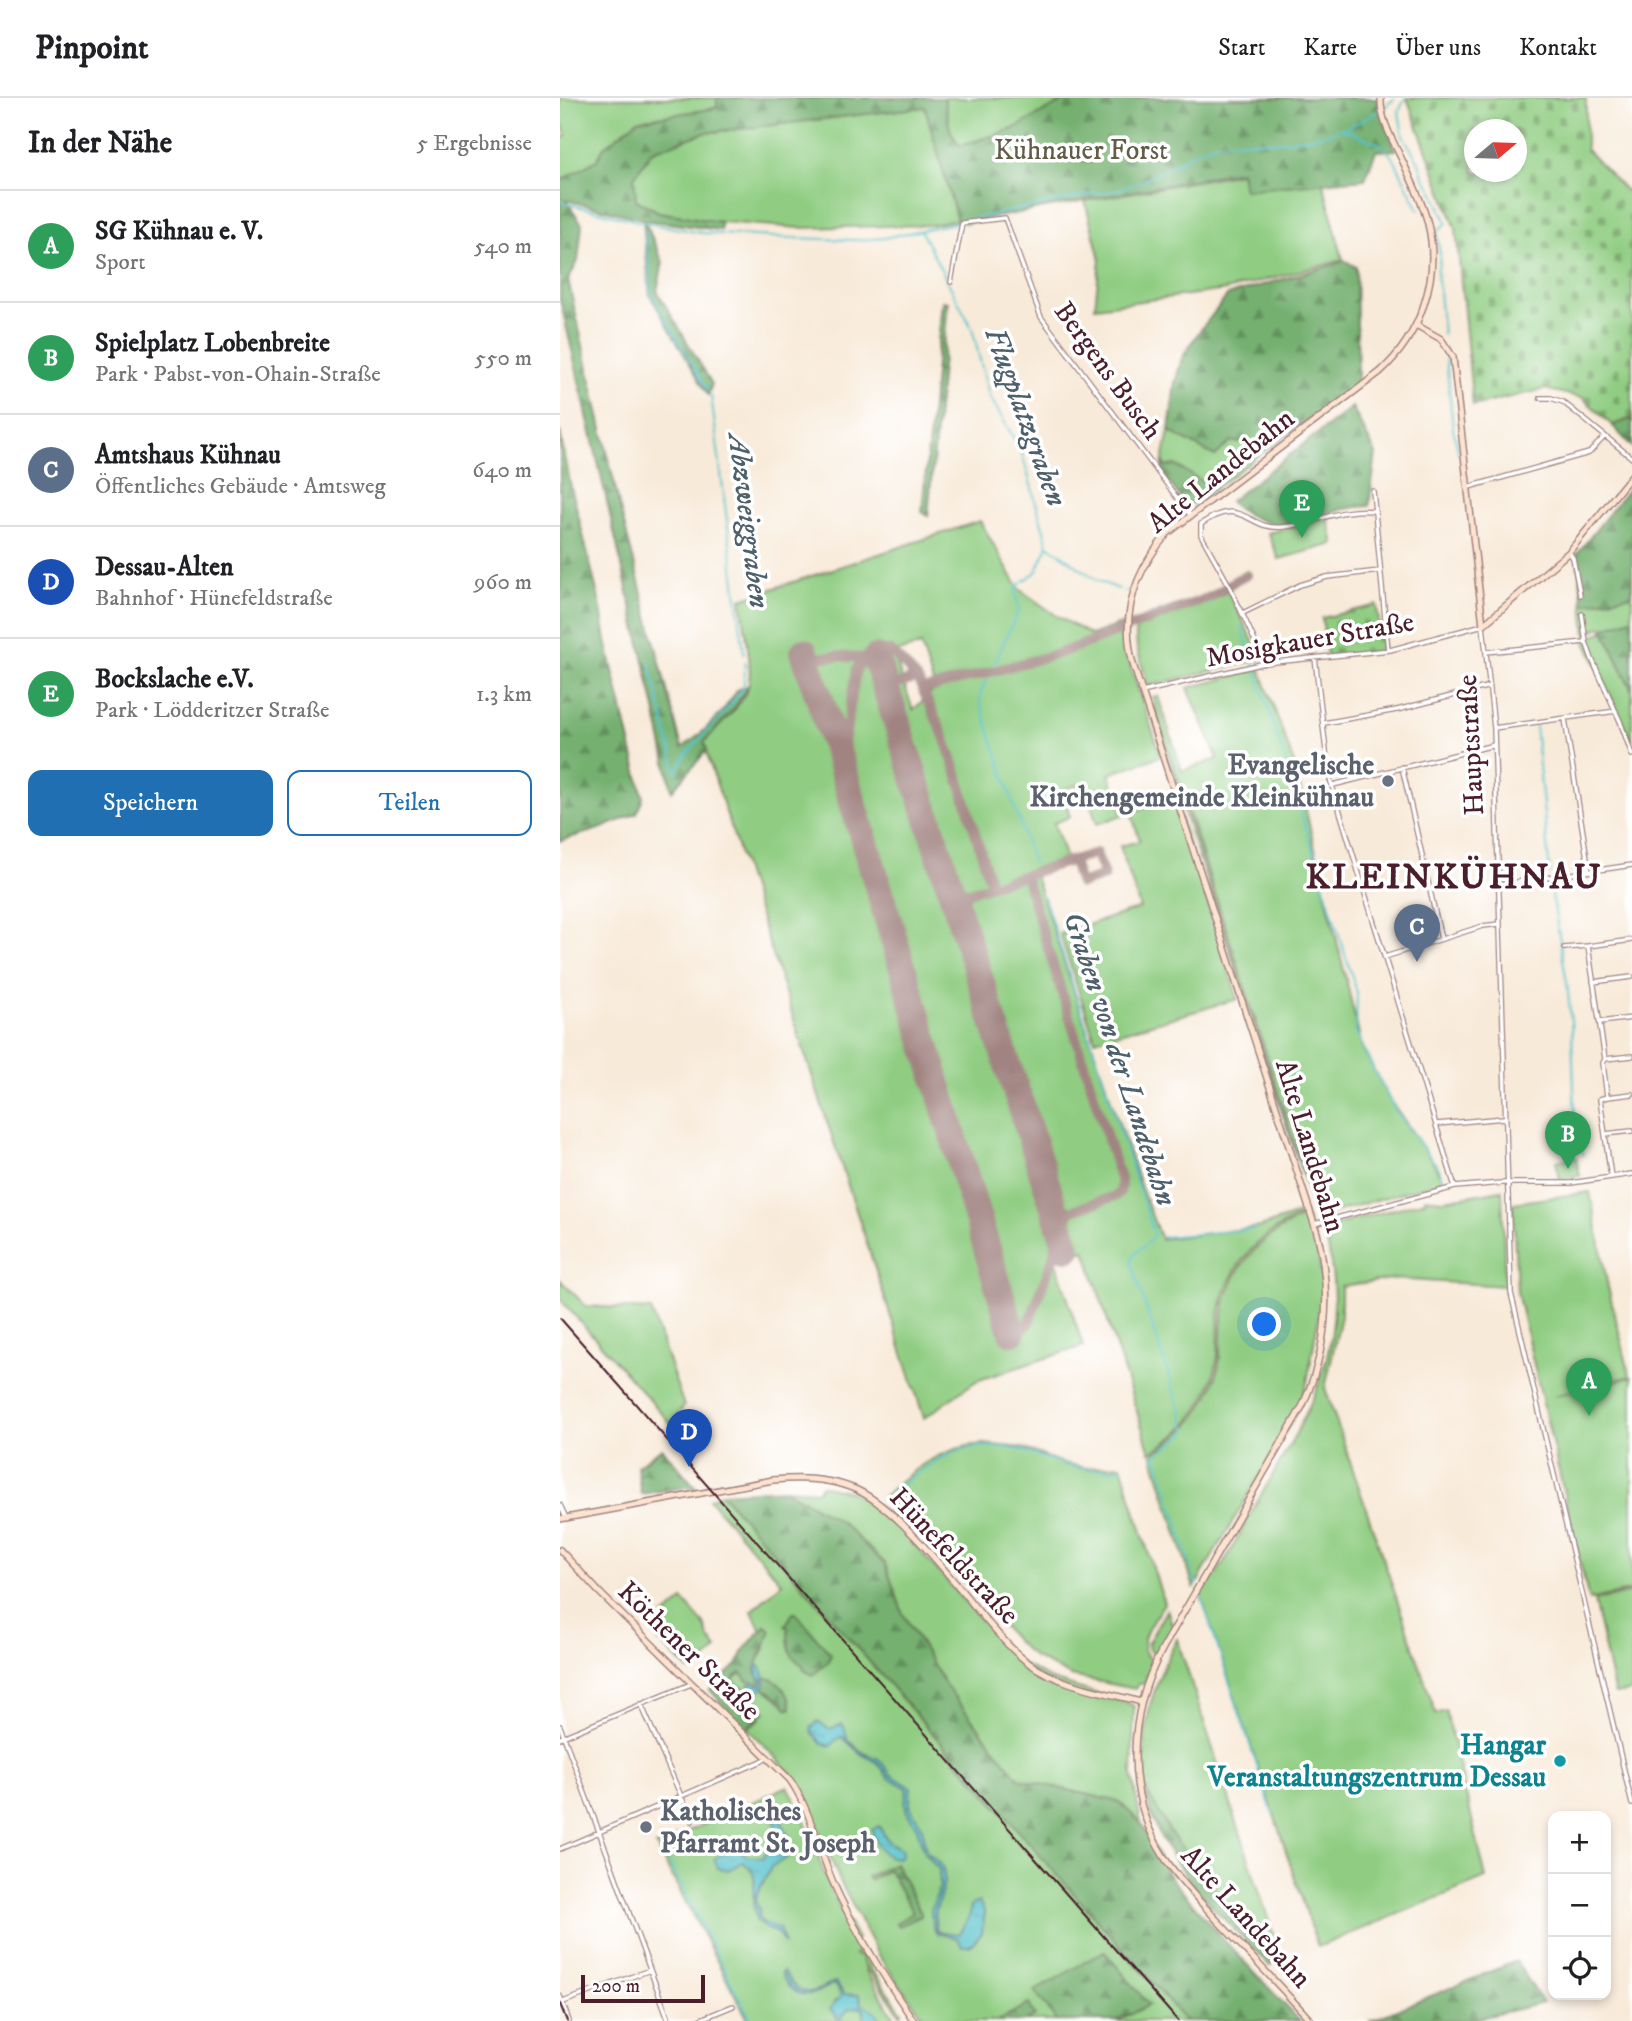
<!DOCTYPE html>
<html lang="de">
<head>
<meta charset="utf-8">
<style>
	body { margin:0; font-family:"IM FELL DW Pica",serif; background:#f6f6f6; color:#202124 }
	.controls { position:absolute; right:21px; bottom:21px; display:grid; overflow:hidden; border-radius:14px; box-shadow:0 4px 10px #0003 }
	.controls button { width:63px; height:63px; display:grid; place-items:center; padding:0; border:0; border-bottom:2px solid #e0e0e0; background:#fff; color:#202124; font:35px sans-serif }
	.compass { position:absolute; left:904px; top:21px; width:63px; height:63px; border-radius:50%; background:#fff; box-shadow:0 4px 10px #0003; rotate:71deg }
	.scale { position:absolute; left:21px; bottom:18px; width:124px; box-sizing:border-box; padding-left:7px; border:4px solid #4a1f2b; border-top:0; font-size:19px; line-height:24px; white-space:nowrap; color:#4a1f2b; -webkit-text-stroke:5px #fff; paint-order:stroke }
	.you { position:absolute; left:705px; top:1227px; width:24px; height:24px; margin:-18px; border:5px solid #fff; border-radius:50%; background:#1a73e8; box-shadow:0 0 0 10px #1a73e833 }
	.badge { display:grid; place-items:center; width:46px; height:46px; border-radius:50%; background:#1f6fb2; color:#fff; font-size:23px; font-weight:700 }
	.pin { position:absolute; translate:-50% -58px; filter:drop-shadow(0 2px 4px #0008) }
	.pin::after { content:''; position:absolute; top:37px; width:24px; height:21px; background:inherit; clip-path:polygon(0 0,100% 0,50% 100%) }
	.list { margin:0; padding:0; list-style:none }
	h2 { display:flex; justify-content:space-between; align-items:center; height:91px; margin:0; padding:0 28px; font-size:30px }
	h2 small { font-size:23px; font-weight:400; color:#757577 }
	.list li { display:grid; grid-template-columns:46px 1fr auto; gap:21px; align-items:center; box-sizing:border-box; height:112px; padding:0 28px; border-top:2px solid #e0e0e0 }
	.list b { display:block; font-size:26px; white-space:nowrap }
	.list p { margin:0; font-size:23px; white-space:nowrap; color:#757577 }
	.list em { font-size:23px; font-style:normal; color:#757577 }
	.actions { display:flex; gap:14px; padding:21px 28px }
	.actions a { flex:1; padding:16px 0; border:2px solid #1f6fb2; border-radius:14px; text-align:center; font-size:24px; color:#1f6fb2 }
	.actions .main { background:#1f6fb2; color:#fff }
	.icon { flex:none; width:38px; height:38px; fill:none; stroke:currentColor; stroke-width:2; stroke-linecap:round; stroke-linejoin:round }
	.map { position:relative; flex:none; width:1072px; height:1923px; overflow:hidden }
	header { display:flex; align-items:center; gap:42px; box-sizing:border-box; height:98px; padding:0 35px; background:#fff; border-bottom:2px solid #e0e0e0 }
	header strong { font-size:33px }
	nav { display:flex; gap:38px; margin-inline-start:auto; font-size:24px }
	main { display:flex }
	aside { flex:1; background:#fff }
	.map>svg:first-child { display:block }
</style>
</head>
<body>
<header>
<strong>Pinpoint</strong>
<nav><a>Start</a><a>Karte</a><a>Über uns</a><a>Kontakt</a></nav>
</header>
<main>
<aside>
<h2>In der Nähe<small>5 Ergebnisse</small></h2>
<ul class="list">
<li><span class="badge" style="background:#2e9e5b">A</span><div><b>SG Kühnau e. V.</b><p>Sport</p></div><em>540 m</em></li>
<li><span class="badge" style="background:#2e9e5b">B</span><div><b>Spielplatz Lobenbreite</b><p>Park · Pabst-von-Ohain-Straße</p></div><em>550 m</em></li>
<li><span class="badge" style="background:#5c6f8a">C</span><div><b>Amtshaus Kühnau</b><p>Öffentliches Gebäude · Amtsweg</p></div><em>640 m</em></li>
<li><span class="badge" style="background:#1a4fb4">D</span><div><b>Dessau-Alten</b><p>Bahnhof · Hünefeldstraße</p></div><em>960 m</em></li>
<li><span class="badge" style="background:#2e9e5b">E</span><div><b>Bockslache e.V.</b><p>Park · Lödderitzer Straße</p></div><em>1.3 km</em></li>
</ul>
<div class="actions"><a class="main">Speichern</a><a>Teilen</a></div>
</aside>
<div class="map">
<svg width="1072" height="1923" viewBox="0 0 1072 1923">
	<defs>
		<pattern id="forest-firs" width="22" height="20" patternUnits="userSpaceOnUse" patternTransform="scale(1.75)"><rect width="22" height="20" fill="#74b070"/><path d="M5 1l3.5 6h-7zM16 11l3.5 6h-7z" fill="#618f5c"/></pattern>
		<pattern id="cemetery-stones" width="16" height="16" patternUnits="userSpaceOnUse" patternTransform="scale(1.75)"><rect width="16" height="16" fill="#90cd82"/><path d="M2 7V4a2 2 0 0 1 4 0v3zM10 15v-3a2 2 0 0 1 4 0v3z" fill="#78a66b"/></pattern>
		<pattern id="water-ripples" width="26" height="14" patternUnits="userSpaceOnUse" patternTransform="scale(1.75)"><rect width="26" height="14" fill="#53c1ca"/><path d="M2 4q2-2 4 0t4 0M15 11q2-2 4 0t4 0" fill="none" stroke="#4aa5ae"/></pattern>
	</defs>
	<rect width="100%" height="100%" fill="#fff"/>
	<filter id="ink" filterUnits="userSpaceOnUse"><feTurbulence type="fractalNoise" baseFrequency=".0143" numOctaves="2"/><feDisplacementMap in="SourceGraphic" scale="14" xChannelSelector="R" yChannelSelector="G"/><feConvolveMatrix kernelMatrix="1 2 1 2 8 2 1 2 1" color-interpolation-filters="sRGB"/></filter>
	<filter id="wash" filterUnits="userSpaceOnUse"><feTurbulence type="fractalNoise" baseFrequency=".00686" numOctaves="4" result="noise"/><feDisplacementMap in="SourceGraphic" scale="28" xChannelSelector="R" yChannelSelector="G"/><feGaussianBlur stdDeviation="1.57" result="paint"/><feColorMatrix in="noise" values="0 0 0 0 0 0 0 0 0 0 0 0 0 0 0 0 0 1.4 0 .05"/><feComposite in="paint" operator="in"/></filter>
	<g filter="url(#wash)">
		<rect width="100%" height="100%" fill="#f8ead9"/>
		<path fill="#90cd82" stroke="#6d7656" stroke-width="2" d="M0,0h157v9l-6,2 -73,11 -40,40 -38,21v-41l6,-4 -6,-18z
			M384,0h125l-56,32 -54,16 -9,-16z
			M365,9l32,113 -26,5 -131,3 -91,-7 -50,-9 -23,-12 -2,-23 18,-26 52,-18z
			M681,75l3,17 79,-8 20,78 -117,30 -131,17 5,-48 -15,-58z
			M609,333l46,25 16,-15 36,8 -52,40 -40,-24 -11,2 -1,-7z
			M768,420l6,26 -55,15 -11,-26z
			M420,423l39,68 38,27 34,19 30,-11 9,41 31,91 -52,18 14,41 -26,9 -13,-41 -22,7 8,27 -16,6 12,36 -98,30 -11,-6 -62,-193 2,-4 7,-2 9,26 22,-21 -14,-44 -27,8 8,27 -7,2 -4,-1 -8,-25 -14,4 188,580 5,17 -7,2 28,87 -107,35 -52,37 -221,-676c14,-14 39,-36 45,-55 6,-19 -5,-68 -7,-88z
			M668,493l34,68 -114,27 -11,-38 -2,-21 68,-23z
			M1072,497v24l-29,9 -3,-1 -14,7 -3,-30z
			M1044,533l28,60v51l-47,-102z
			M700,571l36,100 66,278 26,50 45,65 10,19 -122,35 -3,-1 -166,-518 6,-1 24,75 36,-12 -30,-71z
			M593,610l107,331h-2l-108,-330z
			M614,701l64,200 -143,41 -35,-106 80,-26 -20,-62 20,-5 -9,-29z
			M475,778l106,312 20,51 99,-12 44,-15 1,2c-43,17 -76,50 -85,97 -2,14 -1,28 -2,43 -5,42 -30,78 -68,98l-65,-202 -8,2 -9,-28 5,-10 -3,-7 -10,-6 -96,-296 7,-10z
			M700,942l49,151 7,25 -58,-175z
			M1016,1059l4,19 -20,3 -4,-18z
			M942,1092l3,96 -113,-7 -51,7v30l-16,72 111,326 10,-3 40,167 -168,69 -118,-354c25,-25 40,-61 57,-91 55,-95 97,-158 67,-272l7,-4 94,-25v-3l19,2z
			M1030,1094l18,95 22,89 -76,20 78,-19v213l-43,10 -72,-308 -4,-89z
			M746,1118l12,35 5,41 -16,91 -11,30 -102,175 -42,-134c32,-19 55,-44 65,-81 5,-18 3,-36 5,-54 5,-49 39,-85 84,-103z
			M0,1182l26,26 65,4 33,96 -13,18 -111,-125z
			M423,1346l39,4 40,15 24,5 35,-3 43,138c-10,18 -33,41 -12,58l-8,23h-6l-3,5 -64,-13 -37,-19 -18,-16 -112,-126 -21,-18c30,-28 58,-50 100,-53z
			M261,1387l30,7 35,20 131,149 35,19 79,24 3,3 -2,68 9,48 -22,-21 -100,-23 -73,-93 -43,-72 -18,-51 -44,-41 -57,-33 34,2z
			M161,1395l465,528h-70l33,-16 -113,-14 21,30h-131l-48,-66 -38,-74 -39,-94 -12,-16 -42,-43 13,-9 -19,-30 -7,-7v-4l8,-5 39,27 7,9c-3,-12 -5,-22 -16,-29 -6,-3 -10,-2 -16,-6l-1,-9 10,-16v-23l-4,5 -9,-20 30,-28 -73,-84z
			M1072,1494v99l-17,3 -21,-93z
			M123,1502l21,24 5,14 8,11 -22,22h-5l-32,-31 7,-8 -9,-9z
			M607,1511l6,18 -17,28 -7,-5 -1,-7z
			M617,1541l103,316 -3,4c-43,-44 -88,-93 -118,-146 -5,-8 -11,-16 -14,-24 -2,-6 -1,-15 -1,-21 -3,-46 12,-90 33,-129z
			M228,1688l14,28 28,75 27,50 -5,3 7,10 -4,2 2,2 3,-1 8,20 29,46h-148l-93,-175z
			M305,1855l7,17 30,42 -1,3 -38,-52 -1,-9z"/>
		<path fill="url(#forest-firs)" stroke="#5f684e" stroke-width="2" d="M157,0h227l6,32 10,16 53,-17 56,-31h309l1,11 17,41 -20,1 -11,28 -121,11 -3,-19 -276,52 -8,-3 -32,-113 -221,26 -52,18 -18,26 2,23 23,12 62,10v8l-77,-10 19,42 -6,29 55,93 -4,11 -58,-100 -7,-76 -77,-19 16,24 -4,37 -10,19 52,228 62,240c23,-16 42,-36 56,-59l10,-3 -15,25 -29,31 3,8 -35,41 -19,-91 -93,-401v-118l37,-21 6,-12 35,-28 73,-11 6,-2z
			M786,163l10,6 2,117 -91,65 -36,-8 -16,15 -46,-25 6,-48 7,-25 16,-25 30,-38z
			M382,203l6,1 -20,214 -6,-4z
			M792,309l24,47 -7,52c-30,1 -56,13 -86,18 -14,2 -46,-12 -53,-23z
			M1072,321v28l-20,-22z
			M0,333l6,35 35,142 5,33 37,156 -6,16 -35,15 -42,13z
			M603,363l1,6 11,-2 40,24 -21,15 -10,-2 -23,-30z
			M1072,386v111l-49,9 -6,-50z
			M1072,521v72l-29,-63z
			M102,1350l35,41 -11,-2 -45,7 -4,-28z
			M224,1391l57,33 44,42 18,50 43,72 73,93 100,23 22,21 29,54 51,60 79,84h-114l-465,-528z
			M233,1515h3l35,42 -2,6 -16,14 -9,-5 -1,-5c-16,-8 -15,-22 -15,-37l-3,-2z
			M205,1528l6,4c-4,13 -16,31 -15,44 6,4 11,3 17,6 10,6 18,17 18,29h-3c-9,-11 -27,-26 -41,-28l-6,-8 -7,5v4l12,8 19,22 -18,16h-3l-34,-38 27,-25 9,-18z
			M585,1690l26,46 69,87 37,38 -7,7c-46,-49 -116,-107 -125,-178z
			M335,1765l26,50v3l-22,10 -3,-3 17,-10 -24,-43 -20,10 -2,-3z
			M544,1853l45,54 -33,16h-59l-22,-30z
			M956,1863l27,42 -76,18h-97z
			M469,1906l6,12 -9,5h-30z"/>
		<path fill="url(#cemetery-stones)" stroke="#6d7656" stroke-width="2" fill-rule="evenodd" d="M847,0h179v51l39,41 7,2v226l-20,7 -29,-27 -38,-9 -72,17 -17,-177zM914,32h42v42h-42z
			M817,507l5,46 -55,5 -5,-38z"/>
		<path fill="url(#water-ripples)" stroke="#4e707a" stroke-width="2" d="M197,1568h3c6,11 9,22 -6,28l-5,-9 6,-2 5,3 3,-6 -5,-4z
			M258,1624l12,7 12,-5 3,5 2,11 17,13 15,6 12,16 20,12c-5,31 6,22 12,45 2,7 0,15 5,21 6,6 13,8 15,16 6,21 -12,34 -7,59l4,4 20,2 10,-19 1,-10 8,-3 6,10 -3,21 -12,13h-8l-5,-8 -20,-5 -4,-6 -2,-17 9,-24 -1,-17 -15,-16 -7,-25 -10,-16 -2,-8 2,-16 -18,-10 -12,-16 -16,-8 -19,-17 -5,2 -6,7 -9,-2 -11,-13 1,-4z
			M220,1721l8,15 -3,13 2,11 -16,9c-4,13 -13,19 -16,34l5,11 -2,4 5,7 16,5 6,16 -8,-11 -12,-5 -9,-8c0,-7 -4,-14 -3,-22 1,-17 6,-23 -10,-36 -10,3 -12,12 -25,6l-4,-9 22,-15 10,12 17,2 4,-7 9,-7 1,-14 -3,-9z
			M319,1728l10,16 12,7 1,4 -3,5c-17,0 -23,-14 -27,-28z
			M223,1873c9,15 19,27 37,18 6,-3 9,-6 16,-7l8,12 15,1 3,10 12,5 8,11h-15l-3,-5v-5l-4,-4 -12,2 -7,10 -4,-1 -7,-10 11,-12 -4,-10 -5,-2c-22,16 -39,15 -51,-11z"/>
		<g fill="none" stroke-linecap="round" stroke-linejoin="round">
			<path stroke="#53c1ca" stroke-width="2" d="M845,0l-6,14 4,24 16,26 4,14 9,13 15,34 -11,9c2,13 7,26 1,38l6,65
				M781,30l41,17
				M825,50l10,13 24,49
				M0,104l86,21 56,10 88,5 66,2 28,-2 208,-44c30,-2 55,-14 81,-29 12,-7 24,-16 38,-20 21,-6 43,-3 64,-4 42,-1 90,-15 120,-43
				M86,133l5,63 57,97
				M361,133l51,97 17,68 32,54 27,95 50,36 21,8
				M885,251l8,80 6,25
				M151,297l33,258
				M464,483l12,-9 12,-26
				M565,493l4,1
				M682,529l39,120 76,246 -1,38 17,38 25,46 41,53 3,10
				M435,564l24,-53 -4,-19 6,-7
				M90,565l26,109 9,-16 53,-60 6,-11 1,-23
				M426,582l-5,12 -1,10 53,161
				M975,628l15,148
				M992,796l15,89 5,48 3,90 8,34
				M484,799l110,337c-4,12 -21,15 -23,28l56,168 -1,3 -33,24
				M603,1139l92,-8
				M597,1359l40,128
				M331,1396c40,-34 77,-59 132,-43 40,12 53,23 99,17
				M639,1492l74,225
				M107,1760l84,163"/>
			<path stroke="#a18482" stroke-width="10" d="M246,560l32,-2 25,2
				M325,590l32,-10 26,56 14,39 34,112
				M363,592l137,-37 153,-57 23,-16 11,-5
				M281,665l15,-93c8,-14 19,-19 35,-19l26,27
				M465,777l96,307 -1,10 -4,4 -59,19
				M393,799l143,-44 8,23 -24,8 -7,-23
				M452,1234l15,-5 25,-66 5,-21 7,-2"/>
			<path stroke="#a18482" stroke-width="28" d="M244,554l37,111 171,569
				M316,560l191,590"/>
		</g>
	</g>
	<g filter="url(#ink)">
		<g fill="none" stroke-linecap="round" stroke-linejoin="round">
			<g stroke="#a18482" stroke-width="6">
				<path id="street" d="M391,184l11,-59 43,-5 36,99 149,198
					M980,300h11l12,4 69,56
					M909,389l120,-34 16,-17
					M813,393l15,159
					M1009,454l4,6 7,37
					M683,515l57,-28 27,-8 53,-6
					M1022,516l4,28 6,17 28,62 12,34
					M926,554l99,-10
					M755,560l14,118 126,411
					M705,565l-36,-78 -28,-50v-11c42,-30 46,7 82,3 32,-3 57,-20 91,-16
					M582,594l123,-29 125,-13 93,-25 11,103 17,565 121,511
					M1005,621l24,152
					M764,625l73,-13 93,-24
					M934,630l122,-17
					M842,669l39,172
					M773,687l161,-40
					M938,787l134,-20
					M1004,850l24,-2
					M825,859l98,-31 16,-2
					M1033,884l39,-5
					M1040,924l32,-4
					M1045,961l27,-3
					M1047,999l25,-3
					M877,1026l67,-6
					M1045,1036l27,-3
					M1051,1079l-11,-78 7,-2 -4,-34 2,-4 -17,-113 44,-6
					M754,1126l141,-37 47,-4h69l61,-9
					M0,1407l6,13
					M81,1606l51,117
					M0,1628l109,295
					M0,1640l131,-54
					M0,1751l202,-88 6,-4
					M0,1898l9,25
					M3,1904l87,-32
					M136,1923l37,-15"/>
			</g>
			<g stroke="#a18482" stroke-width="8">
				<path id="secondary" d="M856,227l25,14 12,18 30,268 86,-73 63,-77
					M0,1421l213,-39c29,-3 58,-2 84,10 43,20 96,91 128,129 14,16 28,33 45,45 31,22 75,28 111,38
					M0,1452l39,42 191,188c20,29 28,67 42,100 22,50 51,96 82,141
					M751,1923c-31,-35 -63,-68 -95,-102 -18,-20 -37,-39 -52,-62 -40,-64 -37,-143 -1,-209l140,-243c24,-55 29,-114 14,-172l-184,-569c-13,-49 2,-93 35,-131l212,-161c40,-36 61,-94 48,-148 -5,-21 -15,-40 -24,-60 -9,-20 -24,-43 -23,-66"/>
			</g>
			<use href="#street" stroke="#fff" stroke-width="3.5"/>
			<use href="#secondary" stroke="#fde4d0" stroke-width="5"/>
			<path stroke="#4a1f2b" stroke-width="2" d="M0,1906l7,17"/>
			<path stroke="#4a1f2b" stroke-width="2" d="M0,1220l618,703"/>
		</g>
	</g>
	<g fill="#6b7280" stroke="#fff" stroke-width="2.5">
		<circle cx="828" cy="683" r="7"/>
		<circle cx="86" cy="1729" r="7"/>
	</g>
	<circle fill="#0f9aa8" stroke="#fff" stroke-width="2.5" cx="1000" cy="1663" r="7"/>
	<g text-anchor="middle" dominant-baseline="central" stroke-width="7" stroke-linejoin="round" paint-order="stroke">
		<g font-size="28" fill="#625c49" stroke="#fff">
			<text x="521" y="52">Kühnauer Forst</text>
		</g>
		<g font-size="28" fill="#4a1f2b" stroke="#fff">
			<text transform="translate(548 273) rotate(54)">Bergens Busch</text>
			<text transform="translate(661 373) rotate(-39)">Alte Landebahn</text>
			<text transform="translate(750 542) rotate(-10)">Mosigkauer Straße</text>
			<text transform="translate(911 647) rotate(-93)">Hauptstraße</text>
			<text transform="translate(750 1048) rotate(73)">Alte Landebahn</text>
			<text transform="translate(394 1458) rotate(47)">Hünefeldstraße</text>
			<text transform="translate(129 1553) rotate(44)">Köthener Straße</text>
			<text transform="translate(686 1819) rotate(48)">Alte Landebahn</text>
		</g>
		<g font-size="28" font-weight="bold" fill="#5b616d" stroke="#fff" text-anchor="end">
			<text x="814" y="667">Evangelische<tspan x="814" dy="32">Kirchengemeinde Kleinkühnau</tspan></text>
			<text x="100" y="1713" text-anchor="start">Katholisches<tspan x="100" dy="32">Pfarramt St. Joseph</tspan></text>
		</g>
		<g font-size="28" font-weight="bold" fill="#0d838f" stroke="#fff" text-anchor="end">
			<text x="986" y="1647">Hangar<tspan x="986" dy="32">Veranstaltungszentrum Dessau</tspan></text>
		</g>
		<g font-size="30" font-style="italic" fill="#4e606b" stroke="#fff">
			<text transform="translate(465 319) rotate(70)">Flugplatzgraben</text>
			<text transform="translate(188 423) rotate(83)">Abzweiggraben</text>
			<text transform="translate(559 961) rotate(72)">Graben von der Landebahn</text>
		</g>
		<g font-size="35" font-weight="bold" letter-spacing="2" fill="#4a1f2b" stroke="#fff">
			<text x="894" y="780">KLEINKÜHNAU</text>
		</g>
	</g>
</svg>
<div class="controls">
<button>+</button>
<button>−</button>
<button><svg class="icon" aria-label="locate" viewBox="0 0 24 24"><circle cx="12" cy="12" r="6"/><path d="M12 2v4M12 18v4M2 12h4M18 12h4"/></svg></button>
</div>
<svg class="compass" viewBox="-18 -18 36 36"><path d="M0-13l5 13h-10z" fill="#e53935"/><path d="M0 13l5-13h-10z" fill="#757577"/></svg>
<div class="scale">200 m</div>
<div class="you"></div>
<div class="pin badge" style="left:1029px;top:1318px;background:#2e9e5b">A</div>
<div class="pin badge" style="left:1008px;top:1071px;background:#2e9e5b">B</div>
<div class="pin badge" style="left:857px;top:864px;background:#5c6f8a">C</div>
<div class="pin badge" style="left:129px;top:1369px;background:#1a4fb4">D</div>
<div class="pin badge" style="left:742px;top:440px;background:#2e9e5b">E</div>
</div>
</main>
</body>
</html>
